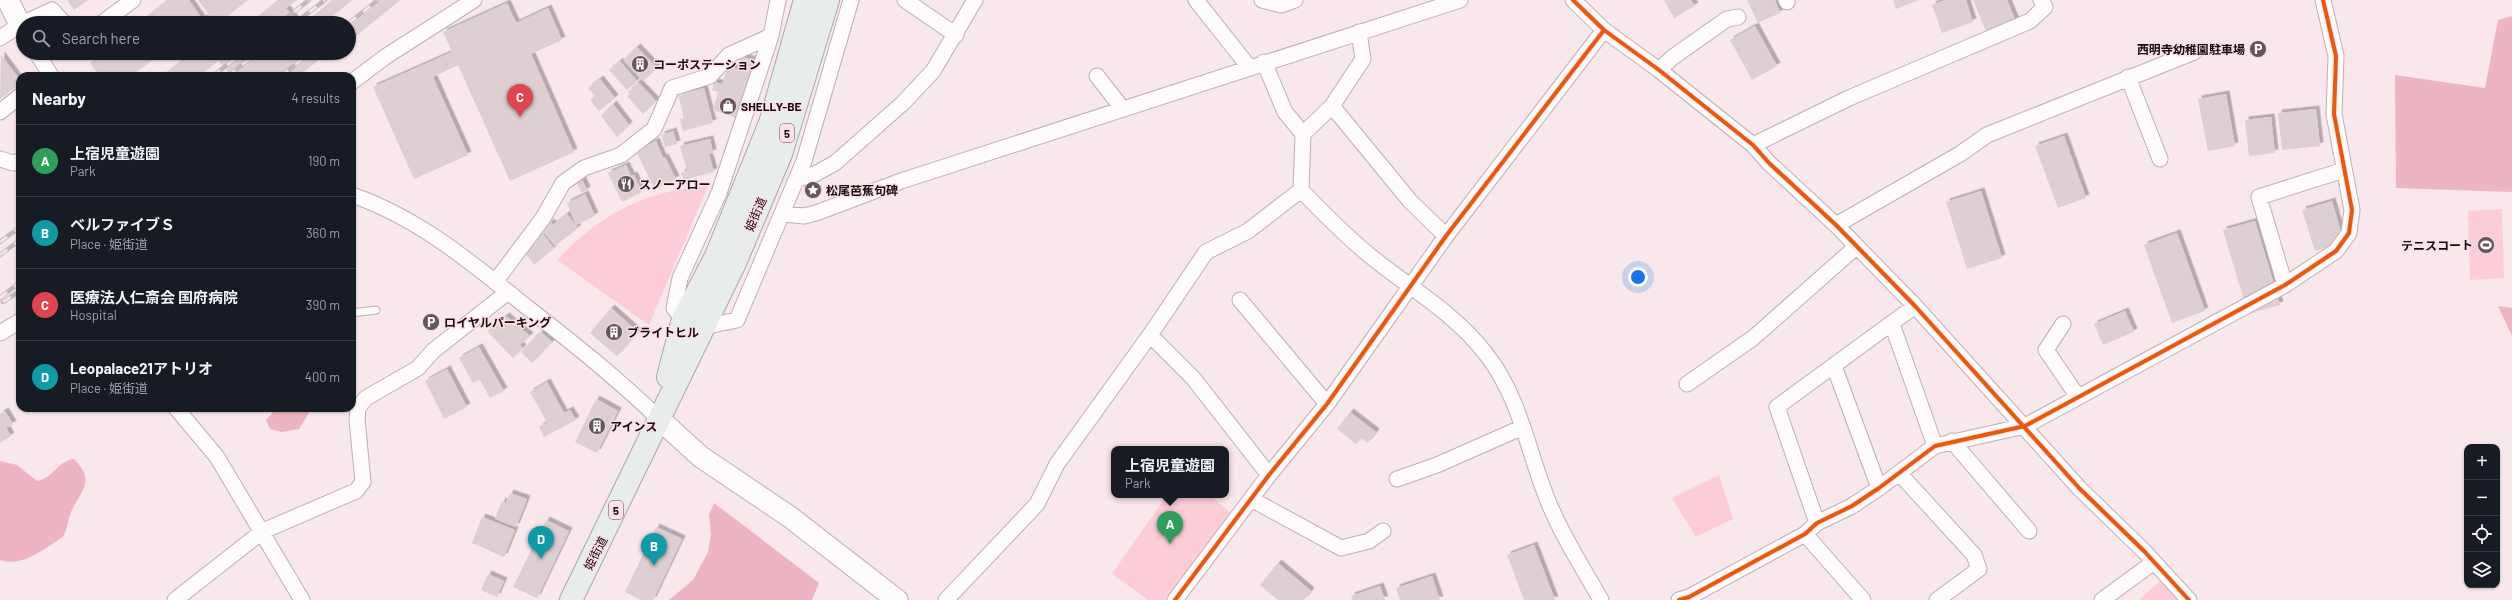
<!DOCTYPE html>
<html lang="en">
<head>
<meta charset="utf-8">
<style>
	body { margin:0; font-family:Barlow,"Noto Sans JP",sans-serif; background:#20242c; color:#f1f3f6 }
	.controls { position:absolute; right:12px; bottom:12px; display:grid; overflow:hidden; border-radius:8px; box-shadow:0 1px 3px #0004 }
	.controls button { width:36px; height:36px; display:grid; place-items:center; padding:0; border:0; border-bottom:1px solid #363941; background:#171b24; color:#f1f3f6; font:20px sans-serif }
	.you { position:absolute; left:1638px; top:277px; width:14px; height:14px; margin:-10px; border:3px solid #fff; border-radius:50%; background:#1a73e8; box-shadow:0 0 0 6px #1a73e833 }
	.badge { display:grid; place-items:center; width:26px; height:26px; border-radius:50%; background:#b2adb0; color:#fff; font-size:13px; font-weight:700 }
	.pin { position:absolute; translate:-50% -33px; filter:drop-shadow(0 1px 2px #0008) }
	.pin::after { content:''; position:absolute; top:21px; width:14px; height:12px; background:inherit; clip-path:polygon(0 0,100% 0,50% 100%) }
	.popup { position:absolute; left:1111px; top:446px; width:118px; height:52px; box-sizing:border-box; display:grid; place-content:center; border-radius:8px; background:#171b24; filter:drop-shadow(0 1px 3px #0005); font-size:13px; white-space:nowrap; color:#9ea1a6 }
	.popup b { font-size:15px; color:#f1f3f6 }
	.popup::after { content:''; position:absolute; left:50%; top:100%; margin-left:-8px; border:8px solid transparent; border-top-color:#171b24 }
	.list { margin:0; padding:0; list-style:none }
	h2 { display:flex; justify-content:space-between; align-items:center; height:52px; margin:0; padding:0 16px; font-size:17px }
	h2 small { font-size:13px; font-weight:400; color:#9ea1a6 }
	.list li { display:grid; grid-template-columns:26px 1fr auto; gap:12px; align-items:center; box-sizing:border-box; height:72px; padding:0 16px; border-top:1px solid #363941 }
	.list b { display:block; font-size:15px; white-space:nowrap }
	.list p { margin:0; font-size:13px; white-space:nowrap; color:#9ea1a6 }
	.list em { font-size:13px; font-style:normal; color:#9ea1a6 }
	.icon { flex:none; width:22px; height:22px; fill:none; stroke:currentColor; stroke-width:2; stroke-linecap:round; stroke-linejoin:round }
	.map { position:relative; flex:none; width:2512px; height:600px; overflow:hidden }
	.search { position:absolute; background:#171b24; box-shadow:0 1px 3px #0004; left:16px; top:16px; width:340px; height:44px; display:flex; align-items:center; gap:10px; box-sizing:border-box; padding:0 14px; border-radius:22px; color:#9ea1a6; font-size:15px }
	.panel { position:absolute; background:#171b24; box-shadow:0 1px 3px #0004; left:16px; top:72px; width:340px; height:340px; border-radius:12px }
	.map>svg:first-child { display:block }
</style>
</head>
<body>
<div class="map">
<svg width="2512" height="600" viewBox="0 0 2512 600">
	<defs>
		<filter id="shadow"><feDropShadow dx="3.5" dy="-3.5" stdDeviation="0" flood-color="#0004"/></filter>
	</defs>
	<rect width="100%" height="100%" fill="#f8e7eb"/>
	<path fill="#fcccd7" d="M708,186l-59,139 -92,-65c44,-46 86,-69 151,-74z
		M2502,209l2,69 -34,2 -2,-69z
		M1719,475l14,44 -37,18 -24,-39z
		M1167,495h43l21,19 -65,86h-18l-36,-26z
		M2160,581l17,19h-38z"/>
	<path fill="#eeb4c3" d="M2512,16v176l-116,-4 -1,-113 90,13 13,-68z
		M2498,306l14,2v28z
		M277,408h35l-13,21 -17,3 -12,-3 -4,-9z
		M74,459c20,21 10,28 -1,49 -5,8 -5,20 -10,29 -18,11 -41,31 -63,23v-99l17,4 20,16c17,-3 20,-20 37,-22z
		M714,503l105,80 -7,17h-143l24,-20 15,-28 3,-17 -2,-20z"/>
	<path fill="#decfd2" filter="url(#shadow)" d="M67,0h21l-14,10z
		M168,0h21l13,19 3,-1 4,5h-69z
		M198,0h50l-30,23h-3z
		M279,0h18l-11,8 12,15h-47z
		M334,0h18l-28,23h-18z
		M384,0h16l-51,42v-14z
		M1664,0h27l4,6 -21,12z
		M1747,0h28l5,13 -22,10z
		M1893,0h26l-23,9z
		M1945,0h21l7,22 -31,11 -10,-28z
		M1973,0h34l12,29 -29,12z
		M507,3l9,20 32,-15 14,32 -31,14 43,98 -64,29 -52,-116 -25,12 35,78 -54,24 -41,-92 79,-35 -9,-20z
		M1755,26l22,40 -25,14 -22,-40z
		M637,47l20,21 -14,13 -20,-21z
		M102,53h60l-31,23h-31l-10,-13z
		M192,53h143l-10,8 -4,-3 -22,18h-71l2,-2 -12,-13 -19,15h-36z
		M1,55l19,25v4l-20,15z
		M741,56l17,6 -9,29 -4,-1 -4,11 4,1 -6,17 -26,-9 5,-18 -6,-2 2,-8 8,2 6,-18 9,3z
		M620,61l17,20 -10,9 -18,-20z
		M600,79l15,19 -16,13 -9,-11 5,-4 -7,-8z
		M638,82l18,19 -13,13 -16,-18 3,-2 -2,-2z
		M704,88l9,35 -30,8 -3,-12 4,-1 -6,-23z
		M2226,94l9,52 -27,5 -10,-52z
		M613,104l16,21 -12,12 -16,-21z
		M2316,109l4,37 -38,4 -4,-37z
		M2271,117l4,36 -26,3 -4,-36z
		M673,131l4,13 -12,3 -4,-12z
		M2064,136l22,62 -28,10 -23,-62z
		M710,139l3,14 -4,1 5,18 -31,8 -2,-7 6,-2 -7,-25z
		M656,141l7,17 2,-1 11,22 -21,11 -19,-39z
		M626,165l5,11 3,-1 8,17 -20,10 -14,-29z
		M581,177l6,13 -5,3 -7,-13z
		M1981,191l21,67 -35,11 -21,-67z
		M585,194l10,22 -19,9 -9,-22z
		M2332,201l12,42 -29,8 -13,-41z
		M567,214l11,14 -23,18 -13,-16 9,-8 2,3z
		M2255,221l25,84 -32,9 -25,-84z
		M2177,233l28,78 -33,12 -28,-78z
		M543,234l11,14 -20,17 -11,-15z
		M611,308l27,24 -21,24 -27,-23z
		M2125,311l9,21 -31,13 -9,-21z
		M506,316l24,20 -10,9 3,3 -10,10 -26,-27z
		M541,332l11,10 -20,21 -11,-11 14,-15 10,9 -9,-9z
		M479,347l25,44 -14,7 -10,-18 -7,3 -14,-25z
		M447,369l20,38 -23,12 -19,-38z
		M547,382l17,31 6,-3 6,10 -32,17 -5,-10 8,-5 -17,-30z
		M596,399l22,12 -21,42 -22,-11z
		M5,411l8,13 -7,4 5,8 -11,7v-29z
		M1350,412l26,20 -8,11 -7,-5 -5,6 -19,-15z
		M510,493l17,6 -11,28 -21,-8 7,-18 4,2z
		M482,517l33,13 -11,27 -32,-14z
		M546,520l23,11 -32,67 -24,-11z
		M656,527l26,12 -29,61h-12l-16,-8z
		M1534,545l21,55h-31l-17,-45z
		M1278,563l33,28 -7,9h-26l-18,-15z
		M488,574l16,7 -7,16 -16,-7z
		M1432,576l8,24h-40l-4,-12z
		M1380,586l5,14h-33l-1,-4z"/>
	<g fill="none" stroke-linecap="round" stroke-linejoin="round">
		<g stroke="#beb0b3" stroke-width="9">
			<path id="lane" d="M352,313l24,-3"/>
		</g>
		<g stroke="#beb0b3" stroke-width="17">
			<path id="street" d="M905,0l51,35
				M1196,0l53,67
				M1262,0l19,5 14,-5
				M1573,0l31,30 55,40 94,75 16,18 67,62 79,81 165,183 64,62 45,49
				M1786,0l1,2
				M24,23l28,-13 12,13
				M102,23l31,-23
				M1359,32l4,27 -31,47 -29,28 -2,56c21,22 44,45 68,65 39,32 86,58 117,99 34,43 42,98 62,147 14,35 35,67 53,99
				M0,38l23,-15
				M37,53l14,23
				M1264,62l21,50 18,22
				M1659,70l14,-13 54,-38 11,-2
				M1097,76l25,32
				M2128,77l32,82
				M352,82l33,-25 89,-57
				M1332,106l78,95 36,35
				M0,112l20,-16
				M1753,145l96,-47 181,-77 15,-14 -4,-7
				M0,159l13,4 7,-2
				M797,179l18,-5 20,-11 68,-60 30,-32 42,-71
				M352,195c67,23 121,69 176,113 45,35 89,70 130,110
				M783,214l21,2 12,-3 85,-32 559,-181
				M1836,225l124,-71 27,-19 207,-83
				M495,282l48,-64 20,-35 21,-15 37,-13 33,-26 18,-41 38,-12 19,-21 42,-19
				M2285,285l-26,-88 85,-27
				M1240,300l87,104
				M683,319l-9,-11 6,-30 39,-85 52,-157 7,-36
				M1892,324l43,122
				M2063,324l-17,26 32,47
				M703,327l34,-7 67,-159 47,-161
				M0,333l20,-12
				M1150,335l43,43 76,97
				M1834,366l45,122
				M1687,384l66,-46 103,-91
				M176,408l41,49 85,143
				M1952,441l77,90
				M1899,473l75,82 5,14 -42,31
				M1397,479l40,-14 86,-38
				M1251,499l90,49 28,-7 14,-10
				M1817,523l-40,-116 138,-101
				M1805,534l58,66
				M175,600l88,-69 93,-40 7,-9 -6,-63 1,-11 8,-10 52,-30 15,-17 75,-59
				M946,600l91,-96 20,-40 93,-129 56,-83 42,-21 53,-41
				M1175,600l94,-125 58,-71 119,-168 158,-206
				M1679,600l10,-3 116,-63 12,-11 35,-17 27,-18 56,-42 90,-20 260,-141 51,-34 13,-18 3,-23 -18,-96 2,-58 -13,-56
				M2102,600l52,-38"/>
		</g>
		<g stroke="#beb0b3" stroke-width="23">
			<path id="secondary" d="M8,0l12,25
				M658,418l43,39 89,60 107,83"/>
		</g>
		<g stroke="#a7aba8" stroke-width="24">
			<path id="primary" d="M668,377l15,-58 33,-63 54,-133 35,-123
				M571,600l164,-337 46,-109 47,-154"/>
		</g>
		<use href="#lane" stroke="#fefbfc" stroke-width="7"/>
		<use href="#street" stroke="#fefbfc" stroke-width="15"/>
		<use href="#secondary" stroke="#fefbfc" stroke-width="21"/>
		<use href="#primary" stroke="#e8ecea" stroke-width="22"/>
		<g stroke="#bebabb" stroke-width="4.5">
			<path id="rail" d="M280,23l29,-23
				M295,23l30,-23
				M349,23l29,-23
				M213,76l29,-23
				M228,76l29,-23
				M281,76l29,-23
				M0,242l20,-15
				M0,255l20,-15
				M0,298l20,-16
				M3,302l17,-11"/>
		</g>
		<use href="#rail" stroke="#fee1e7" stroke-width="3" stroke-dasharray="9" stroke-linecap="butt"/>
		<g stroke="#fee1e7" stroke-width="6">
			<path id="cycleway" d="M1573,0l31,30 55,40 94,75 16,18 67,62 79,81 165,183 64,62 45,49
				M1175,600l94,-125 58,-71 119,-168 158,-206
				M1679,600l10,-3 116,-63 12,-11 35,-17 27,-18 56,-42 90,-20 260,-141 51,-34 13,-18 3,-23 -18,-96 2,-58 -13,-56"/>
		</g>
		<use href="#cycleway" stroke="#e8590c" stroke-width="4"/>
	</g>
	<defs>
		<g id="parking-disc" transform="scale(0.9)"><circle r="9.5" fill="#64575b" stroke="#fee1e7"/><path d="M-3.5-5.5H1a3.5 3.5 0 0 1 0 7H-1V5.5H-3.5ZM-1-3.4V-.6H.8a1.4 1.4 0 0 0 0-2.8Z" fill="#fff"/></g>
		<g id="building-disc" transform="scale(0.9)"><circle r="9.5" fill="#64575b" stroke="#fee1e7"/><path d="M-4-6H4V6H1V3H-1V6H-4ZM-2.5-4.3h1.7v1.8h-1.7ZM.8-4.3h1.7v1.8H.8ZM-2.5-1h1.7V.8h-1.7ZM.8-1h1.7V.8H.8Z" fill="#fff"/></g>
		<g id="shop-disc" transform="scale(0.9)"><circle r="9.5" fill="#64575b" stroke="#fee1e7"/><path d="M-5-2.5h2.3a2.7 3.5 0 0 1 5.4 0H5L5.5 6h-11ZM-1.5-2.5h3a1.5 2.3 0 0 0-3 0Z" fill="#fff"/></g>
		<g id="restaurant-disc" transform="scale(0.9)"><circle r="9.5" fill="#64575b" stroke="#fee1e7"/><path d="M-5-6h1v4h1v-4h1v4h1v-4h1v5L-1.5 .5V6h-2V.5L-5-1ZM5-6V6H3V1.5H1.5Q1.5-4 5-6Z" fill="#fff"/></g>
		<g id="sight-disc" transform="scale(0.9)"><circle r="9.5" fill="#64575b" stroke="#fee1e7"/><path d="M0-6L1.8-2.2L6-1.7L2.9 1.2L3.7 5.4L0 3.3L-3.7 5.4L-2.9 1.2L-6-1.7L-1.8-2.2Z" fill="#fff"/></g>
		<g id="stadium-disc" transform="scale(0.9)"><circle r="9.5" fill="#64575b" stroke="#fee1e7"/><path d="M0-5a6.5 5 0 1 0 0 10a6.5 5 0 1 0 0-10ZM-3.5-1.8h7v3.6h-7Z" fill="#fff"/></g>
	</defs>
	<g fill-rule="evenodd">
		<use href="#parking-disc" x="2258" y="49"/>
		<use href="#building-disc" x="640" y="64"/>
		<use href="#shop-disc" x="728" y="106"/>
		<use href="#restaurant-disc" x="626" y="184"/>
		<use href="#sight-disc" x="813" y="190"/>
		<use href="#stadium-disc" x="2486" y="245"/>
		<use href="#parking-disc" x="431" y="322"/>
		<use href="#building-disc" x="614" y="332"/>
		<use href="#building-disc" x="597" y="426"/>
	</g>
	<g text-anchor="middle" dominant-baseline="central" stroke-width="3" stroke-linejoin="round" paint-order="stroke">
		<g fill="#fee1e7" stroke="#5b4a4e" stroke-width="1">
			<rect x="780" y="124" width="14" height="18" rx="3"/>
			<rect x="609" y="501" width="14" height="18" rx="3"/>
		</g>
		<g font-size="11" font-weight="bold" fill="#150a0d">
			<text x="787" y="133">5</text>
			<text x="616" y="510">5</text>
		</g>
		<g font-size="12" font-weight="bold" fill="#150a0d" stroke="#fee1e7" text-anchor="start">
			<text x="2245" y="49" text-anchor="end">西明寺幼稚園駐車場</text>
			<text x="653" y="64">コーポステーション</text>
			<text x="741" y="106">SHELLY-BE</text>
			<text x="639" y="184">スノーアロー</text>
			<text x="826" y="190">松尾芭蕉句碑</text>
			<text x="2473" y="245" text-anchor="end">テニスコート</text>
			<text x="444" y="322">ロイヤルパーキング</text>
			<text x="627" y="332">ブライトヒル</text>
			<text x="610" y="426">アインス</text>
		</g>
		<g font-size="12" fill="#150a0d" stroke="#fee1e7">
			<text transform="translate(755 214) rotate(-67)">姫街道</text>
			<text transform="translate(595 553) rotate(-63)">姫街道</text>
		</g>
	</g>
</svg>
<div class="controls">
<button>+</button>
<button>−</button>
<button><svg class="icon" aria-label="locate" viewBox="0 0 24 24"><circle cx="12" cy="12" r="6"/><path d="M12 2v4M12 18v4M2 12h4M18 12h4"/></svg></button>
<button><svg class="icon" aria-label="layers" viewBox="0 0 24 24"><path d="M12 4l9 5-9 5-9-5zM3 14l9 5 9-5"/></svg></button>
</div>
<div class="you"></div>
<div class="pin badge" style="left:1170px;top:544px;background:#2e9e5b">A</div>
<div class="popup"><b>上宿児童遊園</b>Park</div>
<div class="pin badge" style="left:654px;top:566px;background:#0f9aa8">B</div>
<div class="pin badge" style="left:520px;top:117px;background:#e0444e">C</div>
<div class="pin badge" style="left:541px;top:559px;background:#0f9aa8">D</div>
<div class="search"><svg class="icon" aria-label="search" viewBox="0 0 24 24"><circle cx="10" cy="10" r="6"/><path d="M15 15l6 6"/></svg>Search here</div>
<section class="panel">
<h2>Nearby<small>4 results</small></h2>
<ul class="list">
<li><span class="badge" style="background:#2e9e5b">A</span><div><b>上宿児童遊園</b><p>Park</p></div><em>190 m</em></li>
<li><span class="badge" style="background:#0f9aa8">B</span><div><b>ベルファイブＳ</b><p>Place · 姫街道</p></div><em>360 m</em></li>
<li><span class="badge" style="background:#e0444e">C</span><div><b>医療法人仁斎会 国府病院</b><p>Hospital</p></div><em>390 m</em></li>
<li><span class="badge" style="background:#0f9aa8">D</span><div><b>Leopalace21アトリオ</b><p>Place · 姫街道</p></div><em>400 m</em></li>
</ul>
</section>
</div>
</body>
</html>
